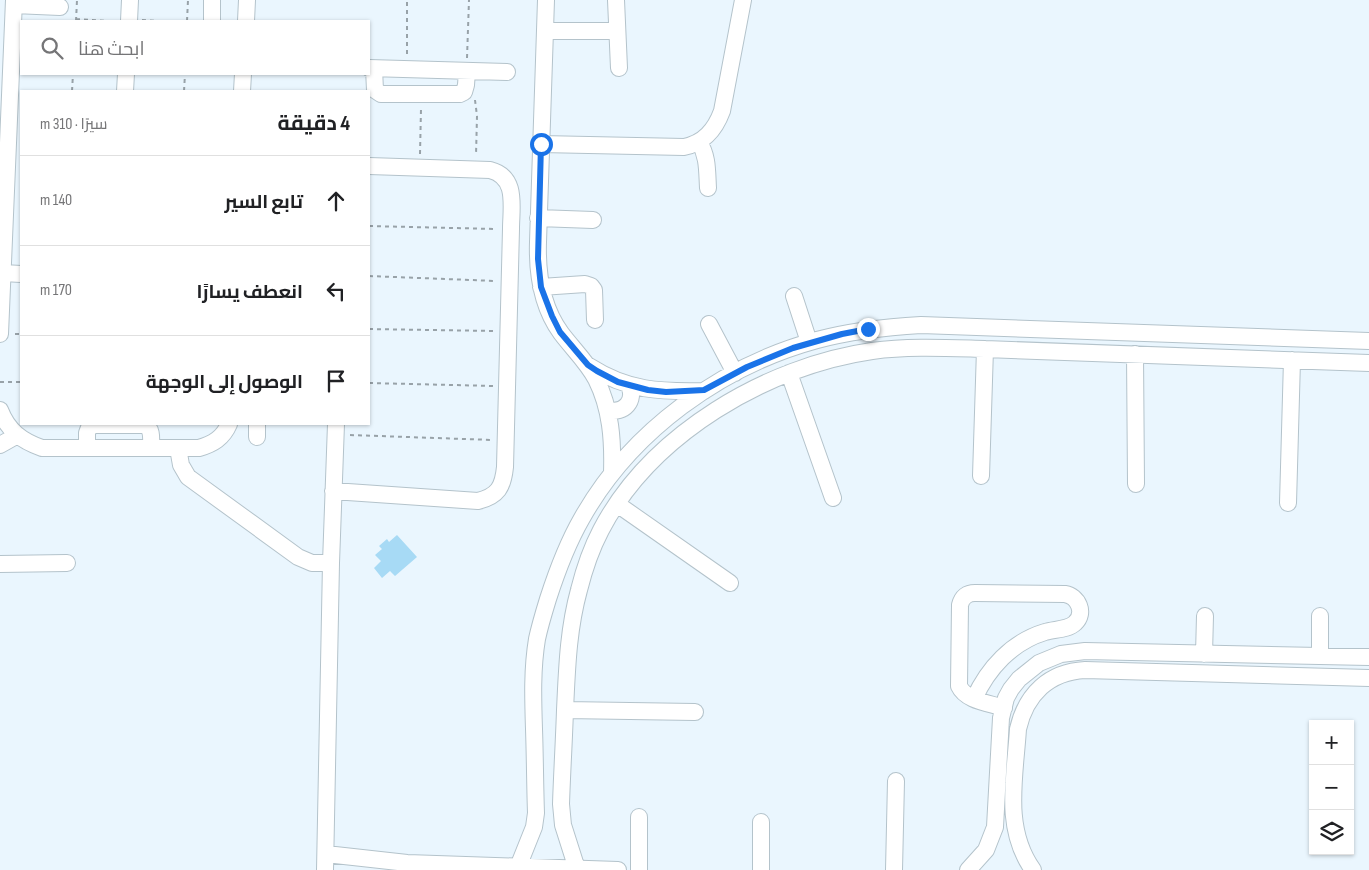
<!DOCTYPE html>
<html lang="ar">
<head>
<meta charset="utf-8">
<style>
	body { margin:0; font-family:"Sofia Sans Condensed",Cairo,sans-serif; background:#f2f2f2; color:#202124; direction:rtl }
	.controls { position:absolute; right:15px; bottom:15px; display:grid; overflow:hidden; border-radius:0px; box-shadow:0 1px 4px #0004 }
	.controls button { width:45px; height:45px; display:grid; place-items:center; padding:0; border:0; border-bottom:1px solid #e0e0e0; background:#fff; color:#202124; font:25px sans-serif }
	.stop { position:absolute; width:15px; height:15px; margin:-11px; border:4px solid #1a73e8; border-radius:50%; background:#fff }
	.stop.end { background:#1a73e8; border-color:#fff; box-shadow:0 1px 5px #0008 }
	.list { margin:0; padding:0; list-style:none }
	h2 { display:flex; justify-content:space-between; align-items:center; height:65px; margin:0; padding:0 20px; font-size:21px }
	h2 small { font-size:16px; font-weight:400; color:#757577 }
	.list li { display:grid; grid-template-columns:32px 1fr auto; gap:15px; align-items:center; box-sizing:border-box; height:90px; padding:0 20px; border-top:1px solid #e0e0e0 }
	.list b { display:block; font-size:19px; white-space:nowrap }
	.list em { font-size:16px; font-style:normal; color:#757577 }
	.icon { flex:none; width:28px; height:28px; fill:none; stroke:currentColor; stroke-width:2; stroke-linecap:round; stroke-linejoin:round }
	.map { position:relative; flex:none; width:1369px; height:870px; overflow:hidden; direction:ltr }
	.search { position:absolute; background:#fff; box-shadow:0 1px 4px #0004; left:20px; top:20px; width:350px; height:55px; display:flex; align-items:center; gap:12px; box-sizing:border-box; padding:0 18px; border-radius:0px; color:#757577; font-size:19px }
	.panel { position:absolute; background:#fff; box-shadow:0 1px 4px #0004; left:20px; top:90px; width:350px; height:335px; border-radius:0px; direction:rtl }
	.map>svg:first-child { display:block }
</style>
</head>
<body>
<div class="map">
<svg width="1369" height="870" viewBox="0 0 1369 870">
	<rect width="100%" height="100%" fill="#eaf6fe"/>
	<path fill="#a7daf5" d="M397,535l20,22 -22,19 -5,-5 -8,7 -8,-10 7,-7 -6,-6 7,-6 -3,-3 8,-7 2,3z"/>
	<g fill="none" stroke-linecap="round" stroke-linejoin="round">
		<g stroke="#b4c3cb" stroke-width="18">
			<path id="minor" d="M546,0l-8,242c-1,31 4,65 23,91 12,16 26,29 35,46 15,30 17,61 16,94
				M616,0l3,68
				M14,5l46,2
				M129,21l1,-21
				M212,21v-21
				M246,21l1,-21
				M545,31h72
				M369,68l138,4
				M374,69l1,21 6,4h79l4,-2 2,-7 1,-14
				M125,91l1,-17
				M242,91l1,-17
				M699,142c9,14 8,29 9,46
				M541,144l143,3c20,-4 31,-17 38,-36l21,-111
				M538,218l55,2
				M3,273l18,1
				M541,287l44,-3 6,2 3,4 1,30
				M794,296l15,46
				M709,324l26,49
				M0,334l14,-334
				M1135,354l1,130
				M589,366c39,25 71,26 115,25
				M789,373l44,125
				M0,410c8,21 22,31 42,38h157c14,-4 24,-10 30,-24
				M608,410c16,4 28,-9 21,-25
				M257,437v-13
				M0,445l16,-9
				M87,448v-15l3,-8h55c8,4 6,15 6,23
				M178,448l3,17 7,12 110,80 14,6h19
				M981,476l4,-127
				M333,491l145,10c20,-5 25,-14 27,-34l6,-238c0,-22 7,-52 -21,-59l-121,-4
				M1288,503l4,-143
				M617,504l113,79
				M0,564l67,-1
				M1204,654l1,-38
				M1320,656v-40
				M974,699c14,-31 38,-57 71,-67 9,-3 23,-2 30,-9 11,-10 3,-27 -10,-29l-90,-1c-8,0 -13,4 -15,12l-1,81c7,15 30,17 45,22
				M565,710l130,2
				M326,854l81,9 211,7
				M518,867l16,-40 2,-14c-1,-28 -1,-56 -2,-84 -1,-30 -2,-60 3,-90 3,-14 7,-27 11,-40 9,-28 19,-55 34,-81 49,-87 139,-152 235,-178 34,-9 69,-13 104,-15l448,16
				M577,869l-14,-44 -2,-21c1,-31 3,-63 4,-94 2,-41 3,-80 14,-120 5,-20 12,-41 22,-60 50,-96 166,-164 271,-179 37,-5 75,-3 113,-2l384,14
				M325,870l6,-307 5,-139
				M639,870v-53
				M761,870v-48
				M894,870l2,-89
				M968,870l18,-20 9,-23 6,-109 5,-20 5,-9 8,-10 20,-16 22,-9 24,-3 284,6
				M1033,870c-30,-42 -18,-93 -15,-141 8,-35 31,-57 67,-59l284,8"/>
		</g>
		<path stroke="#98a2a8" stroke-width="2" stroke-dasharray="4 4" stroke-linecap="butt" d="M76,19l32,2
			M142,20l15,1
			M76,21l1,-21
			M187,21l1,-21
			M407,54v-54
			M467,58l2,-58
			M72,91l1,-17
			M184,91l1,-17
			M475,100l2,16 -1,39
			M420,154l1,-45
			M369,226l127,3
			M369,276l127,5
			M369,329l125,2
			M15,334h6
			M0,382h21
			M369,383l125,3
			M350,435l143,5"/>
		<use href="#minor" stroke="#fff" stroke-width="16"/>
	</g>
	<g fill="none" stroke-linecap="round" stroke-linejoin="round">
		<path stroke="#1a73e8" stroke-width="6" d="M541,144l-3,115 3,28 11,29 8,16 28,33 9,6 21,11 30,8 18,2 38,-2 43,-23 46,-19 49,-14 26,-5"/>
	</g>
</svg>
<div class="controls">
<button>+</button>
<button>−</button>
<button><svg class="icon" aria-label="layers" viewBox="0 0 24 24"><path d="M12 4l9 5-9 5-9-5zM3 14l9 5 9-5"/></svg></button>
</div>
<div class="stop" style="left:541px;top:144px"></div>
<div class="stop end" style="left:868px;top:329px"></div>
<div class="search"><svg class="icon" aria-label="search" viewBox="0 0 24 24"><circle cx="10" cy="10" r="6"/><path d="M15 15l6 6"/></svg>ابحث هنا</div>
<section class="panel">
<h2>4 دقيقة<small>سيرًا · 310 m</small></h2>
<ul class="list">
<li><svg class="icon" aria-label="ahead" viewBox="0 0 24 24"><path d="M12 20V5M6 11l6-6 6 6"/></svg><div><b>تابع السير</b></div><em>140 m</em></li>
<li><svg class="icon" aria-label="left" viewBox="0 0 24 24"><path d="M17 20v-9H6M10 6l-5 5 5 5"/></svg><div><b>انعطف يسارًا</b></div><em>170 m</em></li>
<li><svg class="icon" aria-label="arrive" viewBox="0 0 24 24"><path d="M6 21V4h12l-3 4 3 4H6"/></svg><div><b>الوصول إلى الوجهة</b></div></li>
</ul>
</section>
</div>
</body>
</html>
